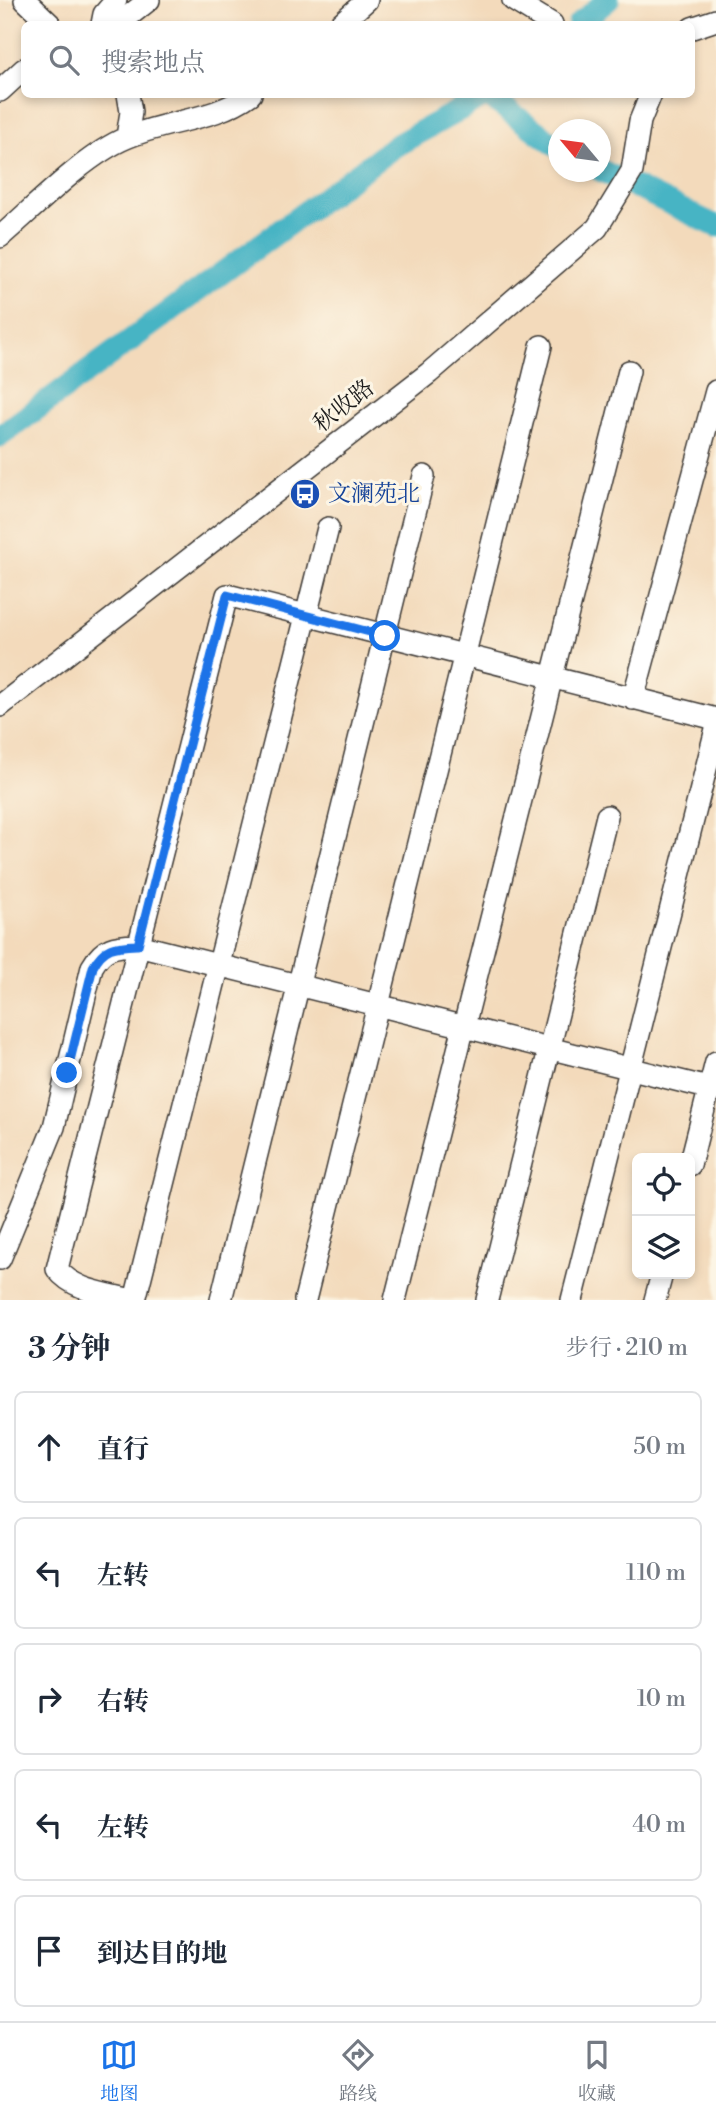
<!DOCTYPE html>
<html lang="zh">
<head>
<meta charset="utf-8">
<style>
	body { margin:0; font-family:"Libre Bodoni","Noto Serif SC",serif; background:#f2f2f3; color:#1f2937 }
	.controls { position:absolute; right:21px; bottom:21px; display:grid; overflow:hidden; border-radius:10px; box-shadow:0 4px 10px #0003 }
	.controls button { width:63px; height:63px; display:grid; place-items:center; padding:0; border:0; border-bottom:2px solid #e0e1e3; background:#fff; color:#1f2937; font:35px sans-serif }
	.compass { position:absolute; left:548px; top:119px; width:63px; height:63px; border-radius:50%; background:#fff; box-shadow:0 4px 10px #0003; rotate:299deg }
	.stop { position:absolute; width:21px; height:21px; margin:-16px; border:5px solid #1a73e8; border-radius:50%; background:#fff }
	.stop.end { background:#1a73e8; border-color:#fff; box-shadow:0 2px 7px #0008 }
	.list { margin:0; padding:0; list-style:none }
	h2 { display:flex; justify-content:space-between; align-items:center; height:91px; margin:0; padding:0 28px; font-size:30px }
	h2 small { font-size:23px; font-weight:400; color:#747a83 }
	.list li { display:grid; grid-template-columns:46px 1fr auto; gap:21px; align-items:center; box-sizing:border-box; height:112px; margin:0 14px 14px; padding:0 14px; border:2px solid #e0e1e3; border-radius:10px }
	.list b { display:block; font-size:26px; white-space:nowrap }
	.list em { font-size:23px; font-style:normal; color:#747a83 }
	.icon { flex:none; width:38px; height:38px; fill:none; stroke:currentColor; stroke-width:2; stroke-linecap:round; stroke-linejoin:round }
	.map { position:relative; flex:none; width:716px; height:1300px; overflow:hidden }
	.search { position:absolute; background:#fff; box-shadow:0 4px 10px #0003; left:21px; right:21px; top:21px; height:77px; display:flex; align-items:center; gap:18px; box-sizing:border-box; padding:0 24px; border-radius:10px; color:#747a83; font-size:26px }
	.sheet { height:721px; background:#fff }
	nav { display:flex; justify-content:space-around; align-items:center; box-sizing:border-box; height:98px; border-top:2px solid #e0e1e3; background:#fff; font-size:19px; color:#747a83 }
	nav a { display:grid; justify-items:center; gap:4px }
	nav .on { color:#1a73e8 }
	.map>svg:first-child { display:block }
</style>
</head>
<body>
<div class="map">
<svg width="716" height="1300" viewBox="0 0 716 1300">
	<rect width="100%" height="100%" fill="#fcf5e5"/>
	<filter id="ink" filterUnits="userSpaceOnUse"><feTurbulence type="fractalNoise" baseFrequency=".0143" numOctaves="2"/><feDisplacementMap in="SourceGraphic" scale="14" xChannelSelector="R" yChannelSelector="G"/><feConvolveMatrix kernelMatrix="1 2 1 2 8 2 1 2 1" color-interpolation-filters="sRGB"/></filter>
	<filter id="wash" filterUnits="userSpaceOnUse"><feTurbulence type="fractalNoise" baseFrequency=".00686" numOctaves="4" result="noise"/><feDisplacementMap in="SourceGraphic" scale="28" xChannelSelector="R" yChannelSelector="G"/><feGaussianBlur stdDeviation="1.57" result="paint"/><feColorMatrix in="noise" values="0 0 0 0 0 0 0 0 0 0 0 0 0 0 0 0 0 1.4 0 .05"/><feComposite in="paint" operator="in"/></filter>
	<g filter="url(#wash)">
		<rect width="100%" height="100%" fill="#f3dabb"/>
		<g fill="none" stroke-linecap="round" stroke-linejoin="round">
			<path stroke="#47b4c4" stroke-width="23" d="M579,24l29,-24
				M487,95l71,52
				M600,170l116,56
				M0,436l395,-290 93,-52"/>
		</g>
	</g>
	<g filter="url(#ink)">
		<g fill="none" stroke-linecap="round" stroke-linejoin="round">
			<g stroke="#3c3834" stroke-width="24">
				<path id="minor" d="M25,0l25,24
					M513,0l39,24
					M102,24l2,-10 12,-14
					M111,24l14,-5 24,-19
					M340,24l27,-24
					M692,28l24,-8
					M0,91l24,-22
					M127,137l4,-25 -3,-18
					M0,237c35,-30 85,-82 126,-99 41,-18 88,-17 125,-44
					M633,699l83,-308
					M0,706l429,-333 168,-145 35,-57 8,-50 11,-27
					M690,1165l26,-103
					M0,1259l54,-132 38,-160c12,-21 23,-21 46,-22l578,145
					M131,1300c-26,-7 -57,-9 -74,-31l170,-674 489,124
					M135,1300l193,-772
					M221,1300l203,-824
					M305,1300l236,-954
					M395,1300l234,-929
					M487,1300l120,-484
					M572,1300l144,-571
					M655,1300l7,-26"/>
			</g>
			<use href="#minor" stroke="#fff" stroke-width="21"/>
		</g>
	</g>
	<g fill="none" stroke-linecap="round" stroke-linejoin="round" filter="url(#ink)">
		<path stroke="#1a73e8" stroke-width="9" d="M67,1073l26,-106c11,-21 22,-21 45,-22l89,-350 158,41"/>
	</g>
	<defs>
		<g id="bus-disc" transform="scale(1.575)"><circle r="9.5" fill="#1a4fb4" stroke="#fcf5e5"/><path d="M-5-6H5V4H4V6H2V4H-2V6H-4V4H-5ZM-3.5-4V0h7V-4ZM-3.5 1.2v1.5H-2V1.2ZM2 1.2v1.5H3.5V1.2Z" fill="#fff"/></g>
	</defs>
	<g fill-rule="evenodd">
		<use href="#bus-disc" x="305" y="494"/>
	</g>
	<g text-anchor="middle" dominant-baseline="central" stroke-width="6" stroke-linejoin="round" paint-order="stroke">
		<g font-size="23" fill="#1c1c1c" stroke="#fcf5e5">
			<text transform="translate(344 406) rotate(-38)">秋收路</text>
		</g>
		<g font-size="23" fill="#164399" stroke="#fcf5e5" text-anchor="start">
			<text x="328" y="494">文澜苑北</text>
		</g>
	</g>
</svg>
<div class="controls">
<button><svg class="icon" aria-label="locate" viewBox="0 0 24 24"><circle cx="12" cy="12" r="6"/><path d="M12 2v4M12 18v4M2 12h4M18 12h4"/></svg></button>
<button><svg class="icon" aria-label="layers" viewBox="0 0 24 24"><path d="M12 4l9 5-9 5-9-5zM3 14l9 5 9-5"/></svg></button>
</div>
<svg class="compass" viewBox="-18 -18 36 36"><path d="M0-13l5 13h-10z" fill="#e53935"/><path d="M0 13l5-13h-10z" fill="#747a83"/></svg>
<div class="stop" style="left:385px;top:636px"></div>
<div class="stop end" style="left:67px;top:1073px"></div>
<div class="search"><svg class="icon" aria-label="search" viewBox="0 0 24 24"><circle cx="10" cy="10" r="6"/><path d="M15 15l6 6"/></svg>搜索地点</div>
</div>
<section class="sheet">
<h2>3 分钟<small>步行 · 210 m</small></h2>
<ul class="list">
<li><svg class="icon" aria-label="ahead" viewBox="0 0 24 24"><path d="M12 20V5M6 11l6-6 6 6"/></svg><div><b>直行</b></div><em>50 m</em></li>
<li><svg class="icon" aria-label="left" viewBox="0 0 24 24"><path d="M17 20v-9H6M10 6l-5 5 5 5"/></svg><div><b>左转</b></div><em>110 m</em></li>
<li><svg class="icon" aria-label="right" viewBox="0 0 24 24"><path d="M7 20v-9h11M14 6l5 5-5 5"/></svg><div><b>右转</b></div><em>10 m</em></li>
<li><svg class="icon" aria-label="left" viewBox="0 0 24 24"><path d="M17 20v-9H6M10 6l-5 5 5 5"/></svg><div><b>左转</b></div><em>40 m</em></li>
<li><svg class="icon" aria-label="arrive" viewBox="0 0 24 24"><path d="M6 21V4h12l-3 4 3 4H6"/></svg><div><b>到达目的地</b></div></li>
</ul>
</section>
<nav>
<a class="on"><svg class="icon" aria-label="map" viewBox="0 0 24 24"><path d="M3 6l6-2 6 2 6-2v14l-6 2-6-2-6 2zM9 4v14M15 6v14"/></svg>地图</a>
<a><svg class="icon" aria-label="directions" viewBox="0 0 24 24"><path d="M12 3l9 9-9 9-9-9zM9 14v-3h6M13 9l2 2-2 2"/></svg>路线</a>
<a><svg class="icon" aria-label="saved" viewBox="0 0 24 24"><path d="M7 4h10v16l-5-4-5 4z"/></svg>收藏</a>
</nav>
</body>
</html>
